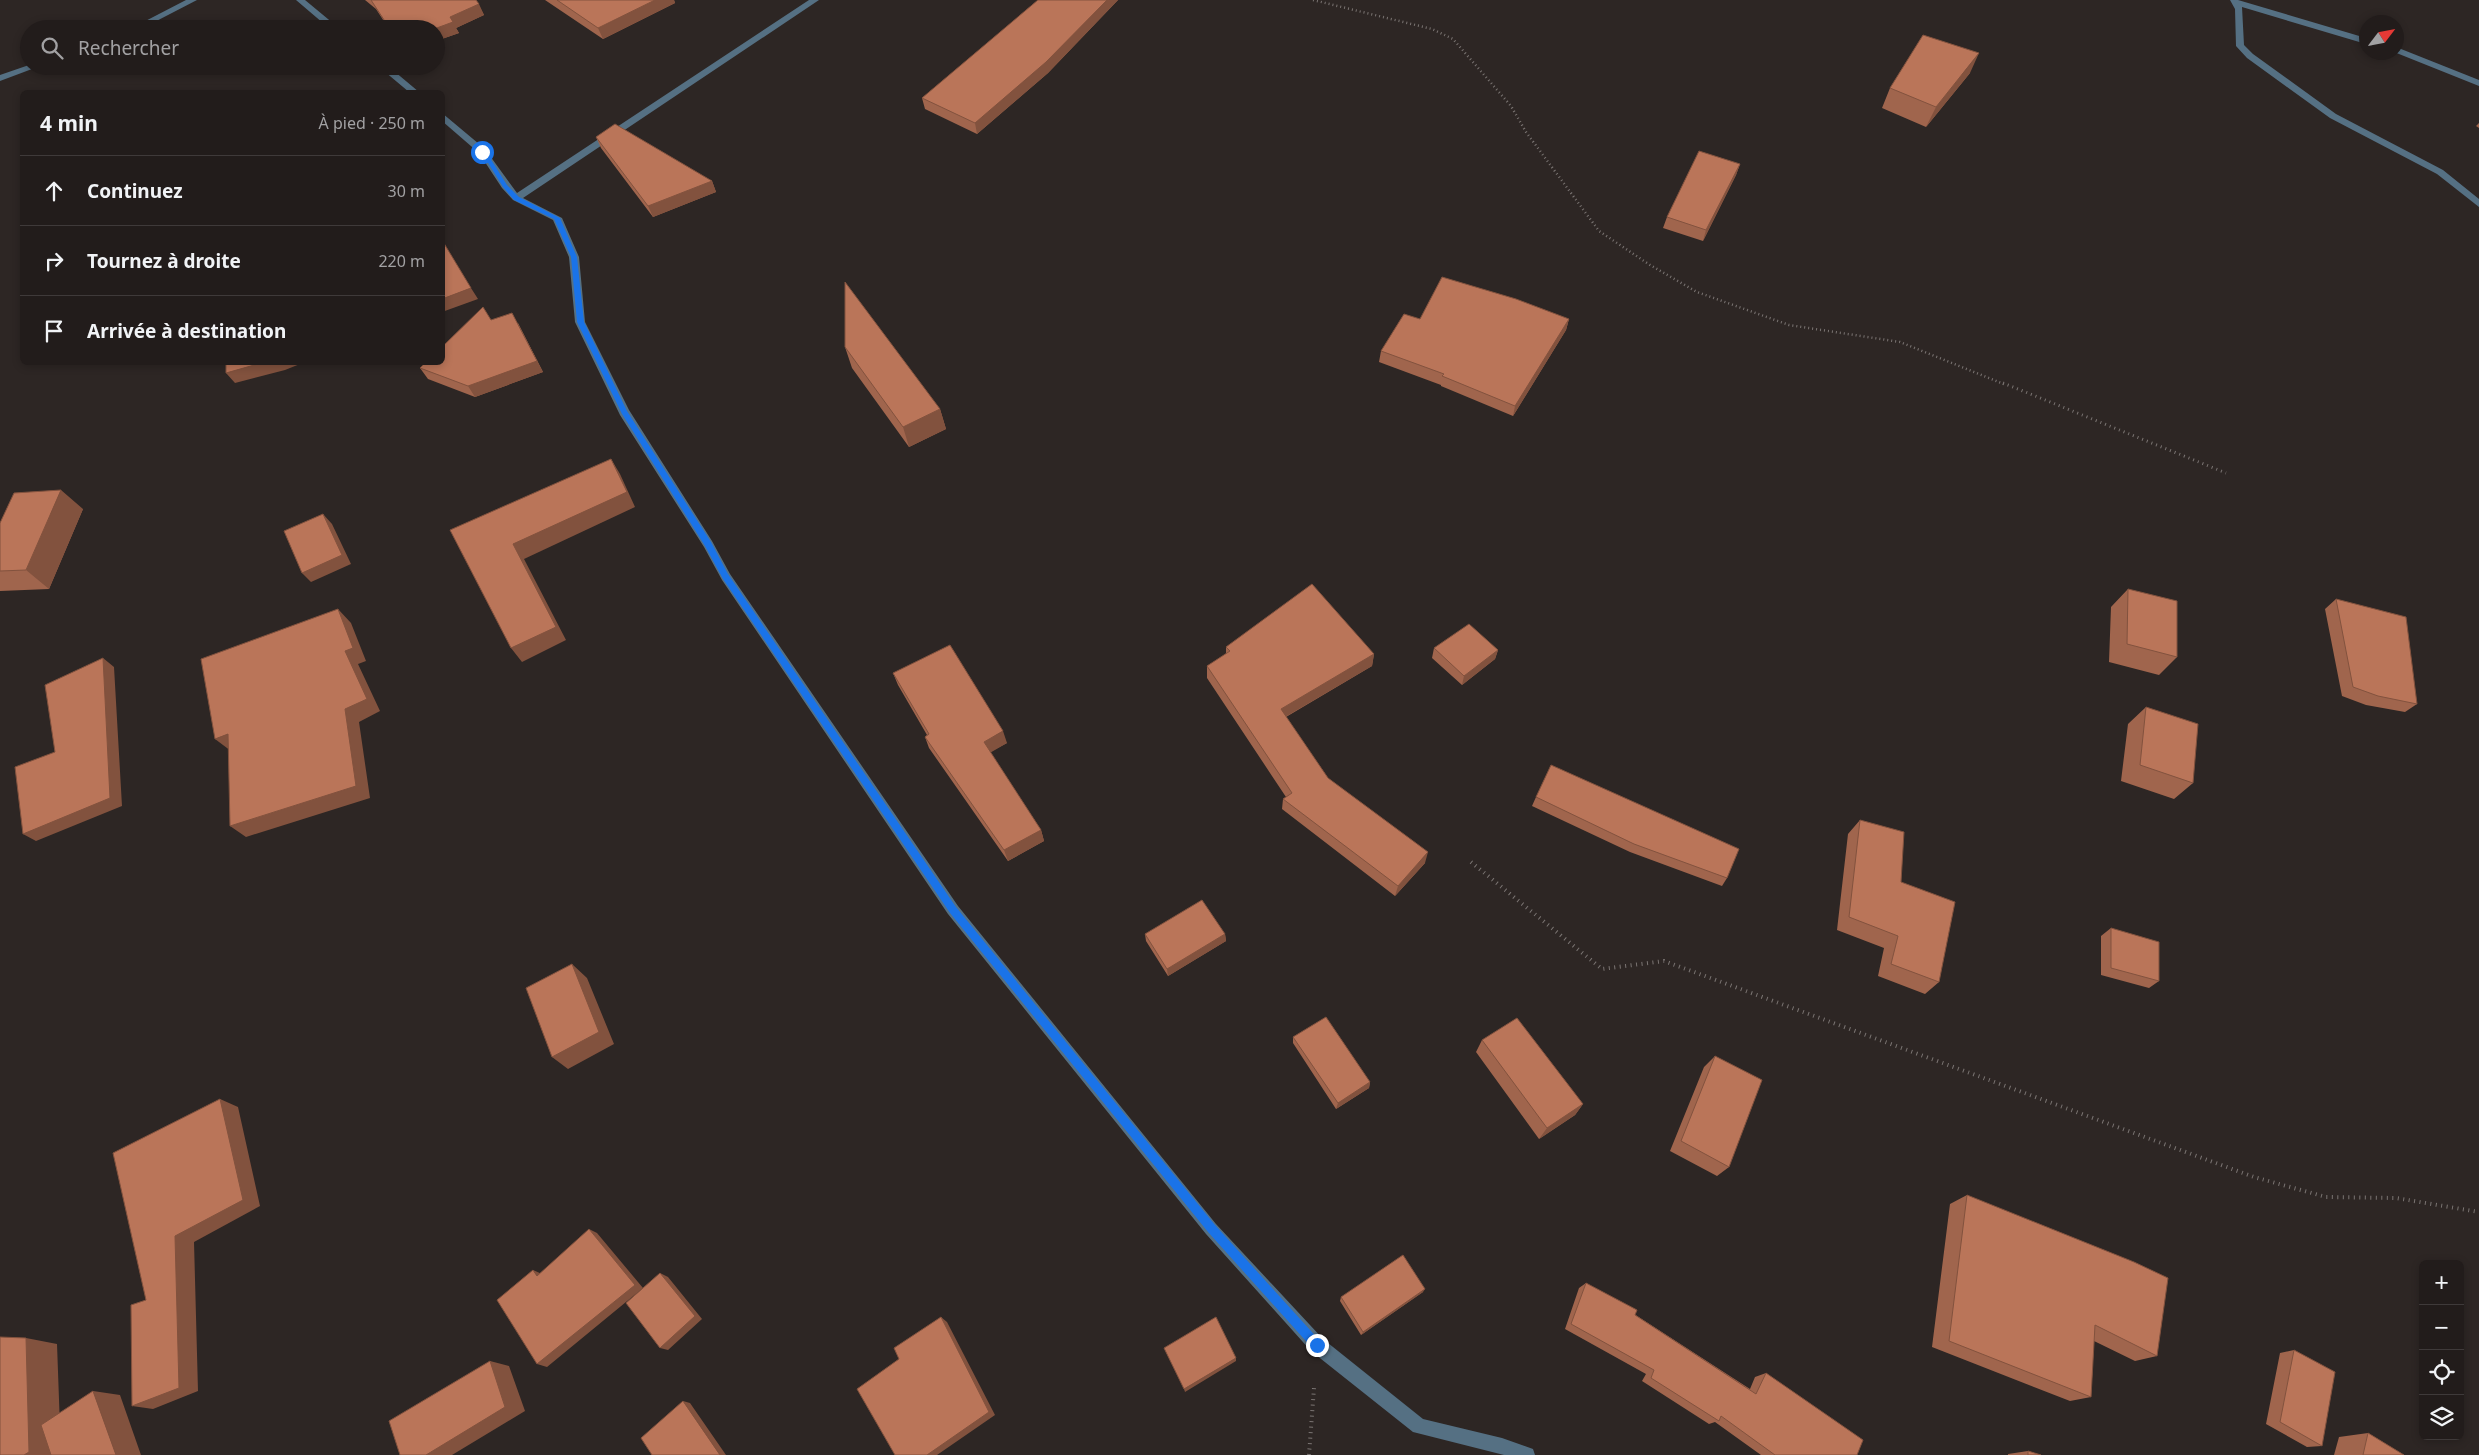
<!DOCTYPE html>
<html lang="fr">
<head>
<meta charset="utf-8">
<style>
	body { margin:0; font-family:"Noto Sans",sans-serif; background:#2e2928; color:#f1f3f6 }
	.controls { position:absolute; right:15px; bottom:15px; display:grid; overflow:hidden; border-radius:8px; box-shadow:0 2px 8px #0003 }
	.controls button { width:45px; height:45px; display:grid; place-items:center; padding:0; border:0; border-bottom:1px solid #3f3a3a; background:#221c1b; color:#f1f3f6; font:25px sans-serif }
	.compass { position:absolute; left:2359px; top:15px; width:45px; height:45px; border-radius:50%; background:#221c1b; box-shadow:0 2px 8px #0003; rotate:58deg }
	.stop { position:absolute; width:15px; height:15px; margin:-11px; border:4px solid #1a73e8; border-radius:50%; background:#fff }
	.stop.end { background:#1a73e8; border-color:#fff; box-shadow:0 1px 5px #0008 }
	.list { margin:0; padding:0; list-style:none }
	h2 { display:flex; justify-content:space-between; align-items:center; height:65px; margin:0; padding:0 20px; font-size:21px }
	h2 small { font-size:16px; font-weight:400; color:#a2a1a3 }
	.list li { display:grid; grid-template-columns:32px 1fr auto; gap:15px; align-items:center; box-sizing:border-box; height:70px; padding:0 20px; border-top:1px solid #3f3a3a }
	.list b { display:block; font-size:19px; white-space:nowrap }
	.list em { font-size:16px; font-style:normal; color:#a2a1a3 }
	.icon { flex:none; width:28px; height:28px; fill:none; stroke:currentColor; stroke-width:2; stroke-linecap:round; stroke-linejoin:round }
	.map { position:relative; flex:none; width:2479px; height:1455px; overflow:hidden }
	.search { position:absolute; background:#221c1b; box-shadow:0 2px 8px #0003; left:20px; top:20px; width:425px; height:55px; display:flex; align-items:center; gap:12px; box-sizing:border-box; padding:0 18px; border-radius:28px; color:#a2a1a3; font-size:19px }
	.panel { position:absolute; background:#221c1b; box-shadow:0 2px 8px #0003; left:20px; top:90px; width:425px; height:275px; border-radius:8px }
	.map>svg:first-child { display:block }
</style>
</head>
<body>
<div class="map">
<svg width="2479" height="1455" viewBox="0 0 2479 1455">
	<rect width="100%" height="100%" fill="#2d2624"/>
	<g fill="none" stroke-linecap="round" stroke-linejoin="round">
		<path stroke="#7b7573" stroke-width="2.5" stroke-dasharray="1 3" stroke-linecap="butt" d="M1313,0l119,29 21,10 58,67 15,26 73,99 51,34 47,27 92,33 111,17 106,43"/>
		<path stroke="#7b7573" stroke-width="3" stroke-dasharray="1 4" stroke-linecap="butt" d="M2003,383l223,90"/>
		<path stroke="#7b7573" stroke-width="4" stroke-dasharray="1 4.5" stroke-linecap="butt" d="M1471,862l131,107 62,-8 590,216 72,20 70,1 83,14
			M1309,1455l5,-67"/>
		<path fill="#557083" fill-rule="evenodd" d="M186,0h11l-56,29h-11z
			M296,0h9l35,29h-10z
			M809,0h10l-296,198 39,20 17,39 6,65 44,88 83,131 18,33 228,332 258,318 107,115 100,80 79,19 31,11 2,6h-31l-91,-23 -102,-81 -105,-117 -258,-320 -226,-334 -18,-33 -84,-132 -45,-93 -6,-65 -16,-37 -40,-20 -11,-12 -23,-35 -37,-32v-8l43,36 32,44z
			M2230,0h8l128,38v6l-124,-37 2,38 9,9 83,60 107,56 36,29v8l-42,-33 -107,-56 -83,-60 -11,-12 -1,-37z
			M2396,47l83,33v6l-85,-34h2z
			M29,65l11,1 -40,15v-6z
			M378,66h10l31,26h-10z"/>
	</g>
	<path fill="#a0654d" d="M365,0h111l8,15 -28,13 3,5 -23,8v-12h-47l-13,-20z
		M545,0h129l1,3 -72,36z
		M1038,0h80l-70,73 -71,61 -52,-25 -3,-11z
		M1970,73l-44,54 -44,-19 8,-20z
		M2479,123v5l-3,-2z
		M596,137l116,44 4,11 -63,25 -52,-69z
		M1740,164l-4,11 -33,66 -40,-13 4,-11z
		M1420,319h149l-3,11 -53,86 -72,-30v-1l-62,-23 2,-11z
		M491,320l27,3 25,49 -68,25 -47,-18 -8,-11z
		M845,347l95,62 6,20 -37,18 -57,-79z
		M83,509l-34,80 -49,2v-68z
		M2128,589l49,68 -18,18 -50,-13 2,-55z
		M2336,599l81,105 -12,8 -39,-7 -24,-9 -17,-87z
		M1226,647l148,7 -2,12 -86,51 42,61 97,85 -30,33 -113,-87 1,-10 3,-2 -79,-119v-12l19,-12z
		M1434,648l64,2 -3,9 -33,26 -30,-27z
		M893,673l114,70 -17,9 51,78 3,11 -36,20 -79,-113 -4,-11 2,-2 -29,-50z
		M2146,707l47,76 -19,16 -53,-18 7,-57z
		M1536,797l191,81 -5,8 -92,-34 -98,-46z
		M1860,820l41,62 38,100 -14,12 -47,-18 6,-28 -47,-18 11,-96z
		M2111,928l48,53 -10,7 -48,-13v-39z
		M1145,934h80l1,7 -58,35 -22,-35z
		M1293,1037l77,45 -1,6 -33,21 -43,-66z
		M1482,1040l101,64 -8,11 -36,24 -63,-87z
		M1715,1056l14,111 -12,9 -47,-25 34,-84z
		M1967,1195l190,161 -22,5 -41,-20 -3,56 -21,4 -138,-54 18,-143z
		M1586,1283l164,106 5,-12 11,-4 91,82h-96l-46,-33 -6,2 -67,-43 4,-7 -81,-45 14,-41z
		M1423,1292l-62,43 -21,-34 1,-4z
		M2294,1350l28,96 -15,1 -41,-23 14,-71z
		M2368,1433l36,22h-70l5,-18z
		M2028,1451l13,4h-33v-1z"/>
	<path fill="#82523e" d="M655,0h19l1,3 -72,36 -5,-11z
		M1107,0h11l-70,73 -71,61 -2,-11z
		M479,4l5,11 -28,13 3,5 -23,8v-12h-2l16,-12z
		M1979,53l-9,20 -44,54 10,-20z
		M1740,164l-4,11 -33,66 3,-11z
		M712,181l4,11 -63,25 -5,-11z
		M471,288l7,11 -36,13v-13z
		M512,313l31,59 -68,25 -7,-11z
		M1569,319l-3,11 -53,86 2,-10z
		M265,362h40l-20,8 -50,13 -9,-10z
		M940,409l6,20 -37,18 -6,-20z
		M611,459l9,15 15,33 -111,52 42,81 -44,22 -11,-14 2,-104z
		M61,490l22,19 -34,80 -23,-19z
		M323,514l9,10 19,40 -40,18 -9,-9z
		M338,609l13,14 15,38 -8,3 22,47 -21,11 11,76 -124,39 -16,-11 115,-117v-58z
		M1498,650l-3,9 -33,26 2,-9z
		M1374,654l-2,12 -92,54 1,-11z
		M103,658l11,9 8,139 -86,35 -13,-7z
		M1003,731l4,12 -19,11 -4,-12z
		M228,734l3,17 -16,-12z
		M1041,830l3,11 -36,20 -4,-11z
		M1428,852l-3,11 -30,33 3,-10z
		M1225,934l1,7 -58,35 -1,-7z
		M572,964l15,14 27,66 -46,25 -16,-12z
		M1370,1082l-1,6 -33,21 2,-6z
		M220,1099l18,8 22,99 -66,36 4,149 -45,18 -21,-3 43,-170z
		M1583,1104l-8,11 -36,24 8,-11z
		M589,1229l8,4 46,55 -96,79 -10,-3z
		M533,1270l9,4 -5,2z
		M660,1273l8,4 34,42 -34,31 -8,-2z
		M1425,1289l-2,3 -62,43 2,-3z
		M941,1317l6,5 48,93 -58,40h-10z
		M26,1338l31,6 4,111h-37z
		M1236,1358v3l-51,31 -1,-3z
		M490,1361l19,5 16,45 -73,44h-26z
		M93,1391l27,4 21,60h-25z
		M683,1401l7,2 36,52h-6z"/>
	<path fill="#ba7559" stroke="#82523e" d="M371,0h105l3,4 -29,13 3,5 -19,7h-44z
		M557,0h98l-57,28z
		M1038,0h69l-61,62 -71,61 -53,-25z
		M1923,35l56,18 -43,54 -46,-19z
		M615,124l97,57 -64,25 -52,-69z
		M1699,151l41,13 -34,66 -39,-13z
		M442,240l29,48 -29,11z
		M1442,277l74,22 53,20 -54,87 -73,-30 2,-2 -63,-23 23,-37 16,5z
		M845,282l95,127 -37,18 -58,-80z
		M483,307l8,13 21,-7 25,48 -69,25 -48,-18 6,-6h16v-15z
		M226,362h39l-39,11z
		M611,459l16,33 -114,52 43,83 -45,21 -61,-118z
		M61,490l-35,80 -26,1v-48l14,-30z
		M323,514l19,41 -40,18 -18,-42z
		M1312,584l62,70 -93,55 47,69 100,74 -30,34 -115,-87 9,-6 -85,-127 23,-15 -4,-4z
		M2128,589l49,12v56l-50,-13z
		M2336,599l70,18 11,87 -39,-8 -25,-9z
		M338,609l15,39 -8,3 22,48 -22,10 11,77 -126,40 -2,-92 -13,5 -14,-80z
		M1469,624l29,26 -34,26 -30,-28z
		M950,645l53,86 -19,11 57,88 -37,20 -79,-113 4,-3 -36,-61z
		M103,658l7,140 -87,36 -8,-67 40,-15 -10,-67z
		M2146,707l52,17 -5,59 -53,-18z
		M1551,765l188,84 -12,29 -93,-34 -98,-47z
		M1860,820l44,12 -3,50 54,20 -16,80 -48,-18 7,-28 -49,-19z
		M1202,900l23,34 -58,35 -22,-35z
		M2111,928l48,14v39l-48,-13z
		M572,964l27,68 -47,25 -26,-69z
		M1326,1017l44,65 -32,21 -45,-66z
		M1517,1018l66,86 -36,24 -65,-88z
		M1715,1056l47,24 -33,87 -48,-26z
		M220,1099l23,101 -68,36 4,152 -47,18 -1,-101 15,-5 -33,-147z
		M1967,1195l167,67 34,16 -11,78 -62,-31 -4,72 -142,-56z
		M589,1229l46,56 -98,79 -40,-64 36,-30 4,6z
		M1403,1255l22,34 -62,43 -22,-35z
		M660,1273l35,43 -35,32 -34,-45z
		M1586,1283l51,27 -2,5 121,79 10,-21 97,67 -6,15h-82l-54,-39 -2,5 -68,-43 3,-8 -83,-46z
		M941,1317l48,95 -62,43h-32l-38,-66 42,-30 -5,-11z
		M1216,1317l20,41 -52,31 -20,-41z
		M0,1337l26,1 3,114 -5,3h-24z
		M2294,1350l41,22 -13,74 -42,-24z
		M490,1361l15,46 -79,48h-26l-11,-34z
		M93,1391l23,64h-65l-10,-30z
		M683,1401l37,54h-68l-11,-17z
		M2368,1433l36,22h-41z
		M2028,1451l13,4h-13z"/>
	<path fill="#1a73e8" d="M480,150h5l22,35 12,12 41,21 17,39 7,65 43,89 84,131 17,32 228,333 259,318 106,117v7h-8l-105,-117 -258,-319 -227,-334 -18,-33 -83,-132 -45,-92 -6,-65 -17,-38 -40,-19 -11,-13z"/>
</svg>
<div class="controls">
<button>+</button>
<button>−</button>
<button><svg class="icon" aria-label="locate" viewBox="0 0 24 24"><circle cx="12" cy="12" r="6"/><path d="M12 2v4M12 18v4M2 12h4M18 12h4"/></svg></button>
<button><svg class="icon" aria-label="layers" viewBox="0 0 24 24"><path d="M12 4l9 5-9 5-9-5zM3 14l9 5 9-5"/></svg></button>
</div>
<svg class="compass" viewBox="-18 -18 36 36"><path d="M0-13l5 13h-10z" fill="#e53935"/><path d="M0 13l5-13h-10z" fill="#a2a1a3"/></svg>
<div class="stop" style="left:482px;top:152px"></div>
<div class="stop end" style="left:1317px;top:1345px"></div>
<div class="search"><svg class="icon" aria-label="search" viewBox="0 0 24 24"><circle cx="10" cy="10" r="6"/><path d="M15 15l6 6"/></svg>Rechercher</div>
<section class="panel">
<h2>4 min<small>À pied · 250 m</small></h2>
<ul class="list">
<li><svg class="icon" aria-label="ahead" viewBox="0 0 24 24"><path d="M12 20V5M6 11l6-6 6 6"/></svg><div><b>Continuez</b></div><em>30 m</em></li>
<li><svg class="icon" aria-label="right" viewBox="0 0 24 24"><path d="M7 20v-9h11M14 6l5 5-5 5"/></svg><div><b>Tournez à droite</b></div><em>220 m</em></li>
<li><svg class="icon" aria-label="arrive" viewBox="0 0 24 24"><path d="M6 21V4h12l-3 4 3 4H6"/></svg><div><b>Arrivée à destination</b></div></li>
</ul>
</section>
</div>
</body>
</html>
